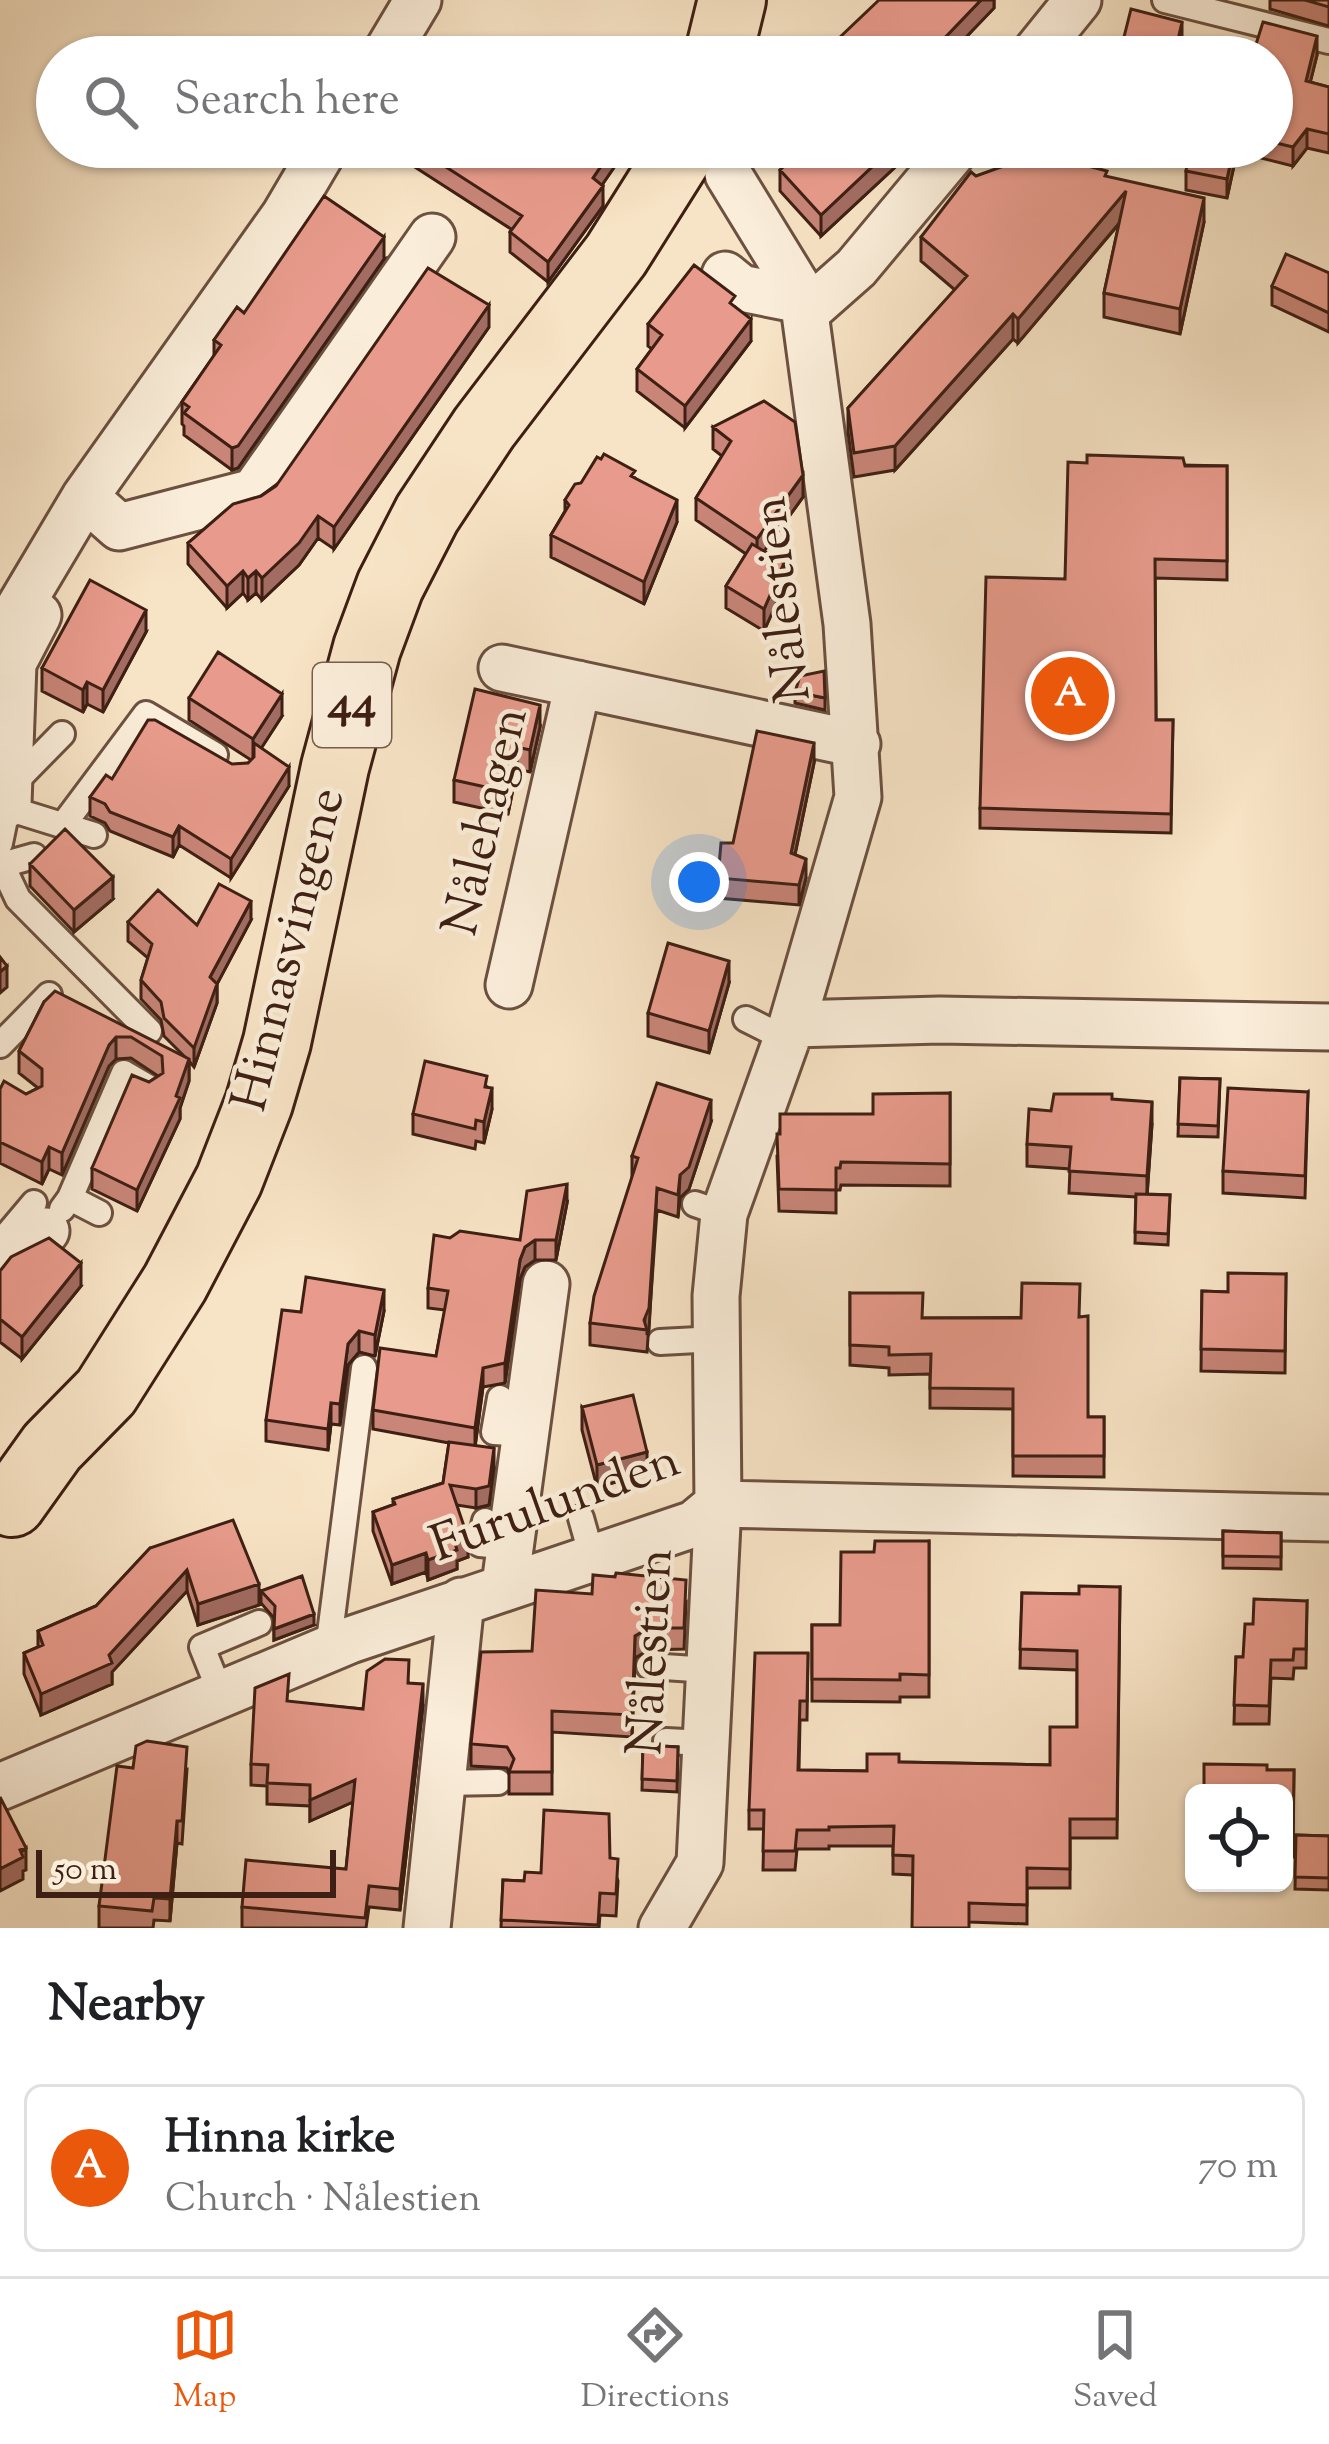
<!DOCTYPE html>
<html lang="en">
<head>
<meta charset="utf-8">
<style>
	body { margin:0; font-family:"Sorts Mill Goudy",serif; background:#f2f2f2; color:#202124 }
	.controls { position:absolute; right:36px; bottom:36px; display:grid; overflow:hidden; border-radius:18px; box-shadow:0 3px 9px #0004 }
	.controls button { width:108px; height:108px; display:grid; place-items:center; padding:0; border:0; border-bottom:3px solid #e0e0e0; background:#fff; color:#202124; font:60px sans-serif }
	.scale { position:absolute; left:36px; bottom:30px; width:300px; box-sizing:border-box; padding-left:12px; border:6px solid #3e1f13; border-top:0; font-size:33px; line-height:42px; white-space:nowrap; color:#3e1f13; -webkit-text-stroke:9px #faedd9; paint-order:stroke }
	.you { position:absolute; left:699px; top:882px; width:42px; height:42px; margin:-30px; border:9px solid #fff; border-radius:50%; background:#1a73e8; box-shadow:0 0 0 18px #1a73e833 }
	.badge { display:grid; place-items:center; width:78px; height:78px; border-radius:50%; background:#ea580c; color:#fff; font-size:39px; font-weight:700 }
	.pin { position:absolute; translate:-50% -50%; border:6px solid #fff; box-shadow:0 3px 12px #0006 }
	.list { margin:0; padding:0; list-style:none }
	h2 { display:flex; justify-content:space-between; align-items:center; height:156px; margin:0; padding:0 48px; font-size:51px }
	h2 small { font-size:39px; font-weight:400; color:#757577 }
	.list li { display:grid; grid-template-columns:78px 1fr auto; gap:36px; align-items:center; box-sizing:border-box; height:168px; margin:0 24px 24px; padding:0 24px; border:3px solid #e0e0e0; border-radius:18px }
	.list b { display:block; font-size:45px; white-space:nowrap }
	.list p { margin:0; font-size:39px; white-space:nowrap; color:#757577 }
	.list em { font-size:39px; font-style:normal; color:#757577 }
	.icon { flex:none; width:66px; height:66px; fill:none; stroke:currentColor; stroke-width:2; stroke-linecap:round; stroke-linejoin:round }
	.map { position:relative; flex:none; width:1329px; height:1928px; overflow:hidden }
	.search { position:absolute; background:#fff; box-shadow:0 3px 9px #0004; left:36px; right:36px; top:36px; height:132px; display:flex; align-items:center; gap:30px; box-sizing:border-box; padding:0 42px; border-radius:66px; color:#757577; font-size:45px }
	.sheet { height:348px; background:#fff }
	nav { display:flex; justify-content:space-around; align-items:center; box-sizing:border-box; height:168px; border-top:3px solid #e0e0e0; background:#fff; font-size:33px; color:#757577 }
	nav a { display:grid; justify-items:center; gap:6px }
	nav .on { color:#ea580c }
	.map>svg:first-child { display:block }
</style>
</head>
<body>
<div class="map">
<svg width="1329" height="1928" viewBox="0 0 1329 1928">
	<rect width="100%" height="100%" fill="#f7e3c5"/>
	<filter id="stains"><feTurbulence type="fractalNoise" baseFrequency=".00167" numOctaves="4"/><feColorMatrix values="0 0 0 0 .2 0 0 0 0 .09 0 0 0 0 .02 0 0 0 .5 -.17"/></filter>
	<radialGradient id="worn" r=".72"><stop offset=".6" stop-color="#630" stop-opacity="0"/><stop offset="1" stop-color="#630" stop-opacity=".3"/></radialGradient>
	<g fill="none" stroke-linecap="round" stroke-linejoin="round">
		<g stroke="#6c5040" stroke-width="30">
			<path id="service" d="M1165,0l164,41
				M10,787l52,-53
				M7,808l87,27
				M63,825l83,-111 69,41
				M0,843l8,-39
				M0,861l18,38 131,132
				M2,865l32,-9
				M746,1019l40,20
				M0,1045l49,-50
				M70,1198l54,-125 24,14
				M695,1204l29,10
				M62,1209l8,-11 29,15
				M2,1241l32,-38
				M660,1342l57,-3
				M500,1398l-6,34 31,2
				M581,1518l11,39
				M485,1521l-5,23 30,3
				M328,1649l36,-281
				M649,1666l60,4
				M220,1692l-18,-45 57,-24
				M666,1741l39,2
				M442,1783l56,-1"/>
		</g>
		<g stroke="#6c5040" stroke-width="51">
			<path id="minor" d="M384,57l34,-57
				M1032,57l46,-57
				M725,275l16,13 60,12
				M805,313l51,-45 101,-121
				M85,497l34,30 135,-35 178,-255
				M0,640l85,-143 200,-282 40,-68
				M502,668l355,76
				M8,804l5,-141 25,-48
				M509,985l69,-301
				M792,1024l148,-4 389,7
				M0,1255l46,-24
				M505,1585l41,-301
				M0,1787l350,-147 344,-116 24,-20 611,14
				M427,1928l34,-327
				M662,1928l38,-65 18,-359 -2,-208 8,-82 68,-190 66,-227 -11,-173 -42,-311 -9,-28 -68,-111"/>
		</g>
		<g stroke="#3e1f13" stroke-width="72">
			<path id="primary" d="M718,57l14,-57
				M12,1503l40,-56 54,-55 69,-109 54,-103 30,-77 18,-61 58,-275 32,-119 23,-62 37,-72 57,-86 132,-173 68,-108"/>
		</g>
		<use href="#service" stroke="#faedd9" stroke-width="24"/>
		<use href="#minor" stroke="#faedd9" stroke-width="45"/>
		<use href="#primary" stroke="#f7e3c5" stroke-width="66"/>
	</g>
	<path fill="#c88578" stroke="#3e1f13" stroke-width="3" d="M994,0v8l-47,49h-109v-18z
		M1270,0h59v26l-59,-17z
		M1317,55l-7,27 19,5v66l-22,-5 -14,18 -56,-14 -10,46 -41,-8v-19l5,-24h81v-90z
		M393,147h235l-26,38 1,21 -55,76 -38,-30v-20l1,-3 -118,-76z
		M803,147h119l-12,14 -4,-4 -85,79 -41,-45v-21z
		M1050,156l57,21 97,45 -24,112 -76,-17v-24l15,-69 -101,119 -5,-4 -118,131 -41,7 -6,-45v-24l107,-118 -34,-29v-24l55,-61z
		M384,259l-146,209 -6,2 -48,-35v-9l-2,-2v-22l32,-46v-16l30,-27z
		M1329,273v59l-57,-27v-19z
		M735,307l16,34 -66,87 -48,-37v-22l15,-20 -4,-3v-22z
		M489,327l-155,222 -16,-11 -19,27 -37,35 -6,-7 -8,7 -5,-7 -16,15 -39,-44v-21l73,-47z
		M713,427l90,70 -39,54 20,35 -20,45 -38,-23v-22l20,-32 -50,-34v-22l26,-42 -9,-7z
		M1087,463l140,3v114l-72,-2 1,142h17l-2,113 -191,-5v-20l85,-229z
		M635,478l42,44 -33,82 -93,-47v-22l14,-24v-11z
		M146,632l-43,80 -16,-8 -4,8 -41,-21v-23z
		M795,692l30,6v12l-30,-7z
		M189,698l93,18 -21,32 28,38 -58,92 -52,-33 -6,12 -63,-26 -5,-8 -15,-7v-19l22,-18 136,-16 3,-3 -62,-40z
		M540,727l-10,45 -13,-3 -9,45 -54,-12v-22z
		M814,763l-19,92 11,23 -7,27 -81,-7v-20l15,-35z
		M30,864l83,35 -39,33 -44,-46z
		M251,920l-34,64v19l-23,64 -5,-6v20l-9,27v11l-43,92 -45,-22v-21l57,-86 9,-6 -27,-18 -15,1 -7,7 -47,109 -13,-6 -7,15 -42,-21v-74l26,5 12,-6 -19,-15v-22l25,-49 141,55 -21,-21 -3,-16 -20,-21v-19l7,-22 -20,-17v-19l69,3z
		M729,983l-20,70 -61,-17v-23z
		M1180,1078l40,1 -2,58 -40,-1z
		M487,1087l5,22 -8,34 -8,-2 -1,8 -62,-15v-20z
		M1308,1092l-3,106 -82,-5v-22z
		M950,1093v93l-109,-1 -1,5h-4v23l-57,-2 -2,-55 96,-42z
		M1112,1099l40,25 -5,70 23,1 -2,50 -33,-2 1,-46 -67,-4 1,-24 -43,-3v-22l24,-33z
		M711,1122l-22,67 -9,9 -2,19 -21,-7 -10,142 -57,-7v-22l42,-145v-22z
		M567,1203l-11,57h-21l-10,7 -5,12 -15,104 -22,4 -8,59 19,21 -5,38 -13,3 -19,-3 11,52 -11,4v8l-29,11 -2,-8 -34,12 -19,-53v-19l20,-7v-6l50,-16 6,-40 -76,-14v-19l63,-54 9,-46 -17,-2v-20l22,-50 70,2z
		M0,1271l81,15 -59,73 -22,-17z
		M1286,1274l-1,99 -84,-2 1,-80 26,1z
		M850,1293l73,25 156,-1 9,100h16v60l-91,-1v-67l-83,-1v-34l-41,1v-7l-39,-3z
		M384,1311l-9,45 -16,-4 -11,13 -8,60 -9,-1 -3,26 -62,-9v-21l35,-108z
		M582,1407l65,67 -50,13 -15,-57z
		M1223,1531l58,2v36l-58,-1z
		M929,1541v156h-29v5l-88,-1v-76h28l34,-73z
		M150,1548l109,57 -61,20 -11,-34 -75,81v12l-71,31 -17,-41v-21l14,-6v-16l58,-25z
		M1120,1587l-3,251h-47v50h-43v36l-58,-2 -56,-47 -20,-1v-28h-64v3h-32l-2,21h-32l1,-41h-15v-19l59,-157 -1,67h-7l-1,50 68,1 32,-9 151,3 27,-38v-57l-57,-2 2,-75 57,1z
		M261,1591l53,34 -40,15v-22l-13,-15z
		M1307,1601l-1,67h-12l-1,11 -22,-1 -2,46h-35l2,-67h7l10,-33z
		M686,1602l-2,47 -35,1 -14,8 -3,79 -80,-5v62h-43v-22l-2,-4 -36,-2v-22z
		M409,1683l14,22 -23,205 -31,-3 -3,21h-124v-21l104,-38 7,-67 -43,19v-15l-43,-2v-18l-16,-1v-21l38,-62 74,7z
		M643,1745l35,2 -1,45 -35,-2z
		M133,1768l54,1 -5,75 -5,-1 -7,78 -16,-1 -1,8h-54v-22z
		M1267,1770h27l-1,87h-9v-64z
		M1296,1835l33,1v54l-34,-1z
		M610,1858l8,23 -2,35 -16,-1 -1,13h-98l2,-48 21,1 17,-8z"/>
	<path fill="#a26c62" stroke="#3e1f13" stroke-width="3" d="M981,0h13v8l-47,49h-13v-8z
		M1182,22v19l-4,16h-4z
		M1317,36v19l-11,45v-19z
		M1307,129v19l-14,18v-19z
		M614,147h14l-35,51v-20z
		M893,147h13v10l-85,79v-21z
		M910,147h12l-12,14z
		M1234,147h3v5l-10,46v-19z
		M603,186v20l-55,76v-20z
		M1126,191v24l-108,128v-24z
		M1204,198v24l-24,112v-25z
		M384,237v22l-146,209 -6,2v-22z
		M489,305v22l-155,222v-22z
		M1013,314v25l-118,131v-24z
		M751,319v22l-66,87v-22z
		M803,475v22l-46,64v-22z
		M677,500v22l-33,82v-22z
		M318,516v22l-19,27 -37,35v-22z
		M784,563v23l-20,45v-22z
		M243,571v22l-16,15v-22z
		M256,571v22l-8,7v-22z
		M146,610v22l-43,80v-22z
		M87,682v22l-4,8v-22z
		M282,694v22l-29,45v-22z
		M540,705v22l-10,45v-22z
		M814,743v20l-23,110v-20z
		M517,747v22l-9,45v-22z
		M289,767v19l-58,92v-19z
		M179,826v19l-6,12v-20z
		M806,859v19l-7,27v-20z
		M113,877v22l-39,33v-22z
		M251,901v19l-34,64v19l-23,64v-19l16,-71z
		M729,961v22l-20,70v-22z
		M7,966v21l-7,6v-21z
		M116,1037v22l-7,7 -47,109v-22l47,-108z
		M189,1059v22l-9,27v11l-43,92v-21z
		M492,1088v21l-8,34v-21z
		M711,1100v22l-22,67 -9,9 -2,19 2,-42z
		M1152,1102v22l-5,74v-22z
		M49,1147v22l-7,15v-22z
		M567,1184v19l-11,57v-20z
		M657,1188l-8,142 -2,5v-5l-3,-1z
		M535,1240v20l-10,7 -5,12 -15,104v-20l15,-103 5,-13z
		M81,1263v23l-59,73v-22z
		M384,1290v21l-9,45v-21z
		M359,1331v21l-11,13 -8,60v-21l8,-60z
		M483,1368v19l-8,61v-20z
		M331,1403v21l-3,26v-21z
		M494,1448v19l-5,38 -13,3v-19z
		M647,1452v22l-50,13v-22z
		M468,1538v19l-11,4v8l-29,11v-20l27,-17z
		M426,1553v19l-34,12v-19z
		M187,1570v21l-75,81v12l-71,31v-21l68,-39z
		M259,1584v21l-61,20v-21z
		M314,1614v11l-40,15v-11z
		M649,1628v22l-14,8 -3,79 3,-101z
		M423,1684v21l-23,205v-21z
		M355,1780v21l-45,20v-21z
		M177,1821v22l-7,78v-22z
		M26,1848v22l-3,1v8l-23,12v-22z"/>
	<path fill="#e89b8c" stroke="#3e1f13" stroke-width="3" d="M879,0h102l-47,49 5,6 -2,2h-82l-17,-18z
		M1305,0h24v7z
		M1131,9l51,13 -8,35h-64l4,-18 9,2z
		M1263,22l54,14 -11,45 23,6v47l-22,-5 -14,18 -21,-5v-85h-20z
		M486,50l12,7h-16z
		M415,147h199l-21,31 10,8 -55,76 -38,-30 12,-16z
		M805,147h88l-72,68 -41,-45z
		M1038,147l12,9 57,15 -2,5 99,22 -24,111 -76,-16 22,-102 -108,128 -5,-5 -118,132 -41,7 -6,-45 119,-132 -46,-39 50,-65 5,4 53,-19z
		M1191,147h43l-7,32 -41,-8z
		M324,196l60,41 -146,209 -6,2 -48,-35 5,-6 -7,-5 39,-57 -7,-5 23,-33 7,6z
		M1286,254l43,19v40l-57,-27z
		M694,265l41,31 -5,7 21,16 -66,87 -48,-37 25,-34 -14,-11z
		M428,268l61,37 -155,222 -16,-11 -19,27 -37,35 -6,-7 -8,7 -5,-7 -16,15 -39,-43 45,-39 28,-8 15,-10z
		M764,401l31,21 8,53 -46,64 -61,-41 35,-57 -18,-14z
		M604,454l31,17 -4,5 46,24 -33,82 -93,-47 18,-30 -4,-5 10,-16 6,-1 16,-26 4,2z
		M1087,455l96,3 2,8h42v95l-72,-2 1,161h17l-2,94 -191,-6 6,-231 79,2 3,-117 19,1z
		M752,544l32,19 -20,46 -38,-23z
		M90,580l56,30 -43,80 -16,-8 -4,8 -41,-22z
		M218,652l64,42 -29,45 -64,-41z
		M824,671l1,27 -30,-6 5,-16z
		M475,689l65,16 -10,45 -13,-3 -9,45 -54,-12z
		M148,720h7l77,44 16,-1 6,-6v-14l35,24 -58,92 -52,-33 -6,11 -63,-25 -5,-8 -15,-7 16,-22 6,4z
		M757,731l57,12 -23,110 15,6 -7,26 -81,-7 3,-35h12z
		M65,829l48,48 -39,33 -44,-46z
		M219,884l32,17 -41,76 7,7 -23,64 -30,-30 -3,-16 -20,-22 11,-36 -24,-22 30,-32 39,35z
		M668,943l61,18 -20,70 -61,-18z
		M0,957l7,9 -7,6z
		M55,991l134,68 -13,37 4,2 -43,92 -45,-22 40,-93 17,7 14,-9 -1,-17 -31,-19h-15l-7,8 -47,108 -13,-6 -7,15 -42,-20v-53l4,-8 22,13 16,-8v-17l-23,-18 25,-49z
		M425,1061l62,15 -2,11 7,1 -8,34 -8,-2 -1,9 -62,-15z
		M1180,1078l40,1 -2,47 -40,-2z
		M657,1083l54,17 -22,67 -9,8 -2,20 -21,-7 -8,120 -5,12 3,10 -57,-7 4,-27 44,-138 -6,-2z
		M1228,1088l80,4 -3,84 -82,-5z
		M950,1093v71l-109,-2 -1,6h-4v22l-57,-1 -2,-55h3v-20h93v-20z
		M1054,1094h58v5l40,3 -5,74 -78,-5 2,-24 -44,-3 2,-35 22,2z
		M567,1184l-11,56h-21l-10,7 -5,13 -15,103 -22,5 -8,60 -102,-18 7,-62 56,8 12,-65 -20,-3 6,-53 16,3 10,-7 60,9 7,-49z
		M1136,1194l34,1 -2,39 -33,-2z
		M49,1238l32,25 -59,74 -22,-18v-48l11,-14z
		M1228,1273l58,1 -1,77 -84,-2 1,-58 26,1z
		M306,1277l78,13 -9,45 -16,-4 -11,13 -8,60 -9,-1 -3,26 -62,-9 16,-110 19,2z
		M1022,1283l58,1 -1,33 9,-1v101h16v39h-91v-67l-83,-1 1,-34 -42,1v-8l-39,-2v-52h73l-1,25h99z
		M633,1395l14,57 -50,13 -15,-58z
		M449,1442l45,6 -5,38 -13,3 -26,-4 18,53 -13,5 2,7 -29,10 -2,-7 -34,12 -19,-53 22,-8 -2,-5 50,-16z
		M233,1520l26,64 -61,20 -11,-34 -78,85 3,8 -71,31 -17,-41 19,-8 -5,-14 58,-25 54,-58z
		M1223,1531l58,2v24l-58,-1z
		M875,1541h54v134l-29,-1v6l-88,-1v-54h28l1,-73h33z
		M616,1573l70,7 -2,48h-35l-14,8 -3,79 -80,-4v61h-43l5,-13 -7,-12 -36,-3 10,-92 51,-1 4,-61 56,4 1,-19 22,2z
		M302,1576l12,38 -40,15 1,-23 -14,-15z
		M1079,1586l41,1 -3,232h-47v50l-43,-1v37l-58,-2v25h-57l1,-72 -20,-1 1,-29 -65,1v3h-32l-2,21h-32l1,-41h-15l6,-157h53l-1,48h-7l-2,69 69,1v-17h32v8l151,3v-38h27v-76l-57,-2 2,-56 57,1z
		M1254,1599l53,2 -1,48h-12l-1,11h-22l-2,46 -35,-1 2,-48h7l2,-33h8z
		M385,1659l24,1 -1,23 15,1 -23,205 -31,-3 -4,32 -123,-11 4,-47 100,9 9,-89 -45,20v-15l-43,-2 1,-18 -17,-1 4,-76 34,-14 -2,27 76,8 4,-38z
		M147,1741l40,6 -5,74h-5l-7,78 -16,-1 -2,13 -53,-5 18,-140 16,2 3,-22z
		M643,1745l35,2 -1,34 -35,-2z
		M1204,1764l63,1v5h27l-1,65h-9v-42h-80z
		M0,1797l26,51 -6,2 3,7 -23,12z
		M544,1810l65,4 1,44 8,1 -2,35 -16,-1 -2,32 -97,-5 2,-40 21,1 1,-9 16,1z
		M1296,1835l33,1v42l-34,-1z"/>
	<g text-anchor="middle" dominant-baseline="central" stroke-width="9" stroke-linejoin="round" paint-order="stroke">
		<rect fill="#faedd9" stroke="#765d4e" stroke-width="3" x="313" y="663" width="78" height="84" rx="9"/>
		<g font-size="48" font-weight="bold" fill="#3e1f13">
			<text x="352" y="705">44</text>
		</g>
		<g font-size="51" fill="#3e1f13" stroke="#faedd9">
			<text transform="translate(784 599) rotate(-97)">Nålestien</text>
			<text transform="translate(488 822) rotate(-77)">Nålehagen</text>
			<text transform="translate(291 950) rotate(-76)">Hinnasvingene</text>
			<text transform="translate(556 1505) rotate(-20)">Furulunden</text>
			<text transform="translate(653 1652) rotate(-87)">Nålestien</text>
		</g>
	</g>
	<rect width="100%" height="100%" filter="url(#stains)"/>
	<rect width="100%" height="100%" fill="url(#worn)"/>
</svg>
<div class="controls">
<button><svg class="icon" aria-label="locate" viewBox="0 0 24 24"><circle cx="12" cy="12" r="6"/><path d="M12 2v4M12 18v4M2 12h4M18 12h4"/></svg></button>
</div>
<div class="scale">50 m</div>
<div class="you"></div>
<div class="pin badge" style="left:1070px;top:696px">A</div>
<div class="search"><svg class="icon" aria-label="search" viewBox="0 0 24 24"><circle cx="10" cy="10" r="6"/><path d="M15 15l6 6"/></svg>Search here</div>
</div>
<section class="sheet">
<h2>Nearby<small></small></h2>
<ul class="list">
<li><span class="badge">A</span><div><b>Hinna kirke</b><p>Church · Nålestien</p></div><em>70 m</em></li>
</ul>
</section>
<nav>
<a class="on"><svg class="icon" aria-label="map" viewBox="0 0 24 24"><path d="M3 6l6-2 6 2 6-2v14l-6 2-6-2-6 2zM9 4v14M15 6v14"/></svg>Map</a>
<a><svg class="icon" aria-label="directions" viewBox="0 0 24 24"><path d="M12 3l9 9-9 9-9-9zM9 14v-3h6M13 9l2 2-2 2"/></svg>Directions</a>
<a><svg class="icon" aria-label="saved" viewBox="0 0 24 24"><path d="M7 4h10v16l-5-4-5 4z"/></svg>Saved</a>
</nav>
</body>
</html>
